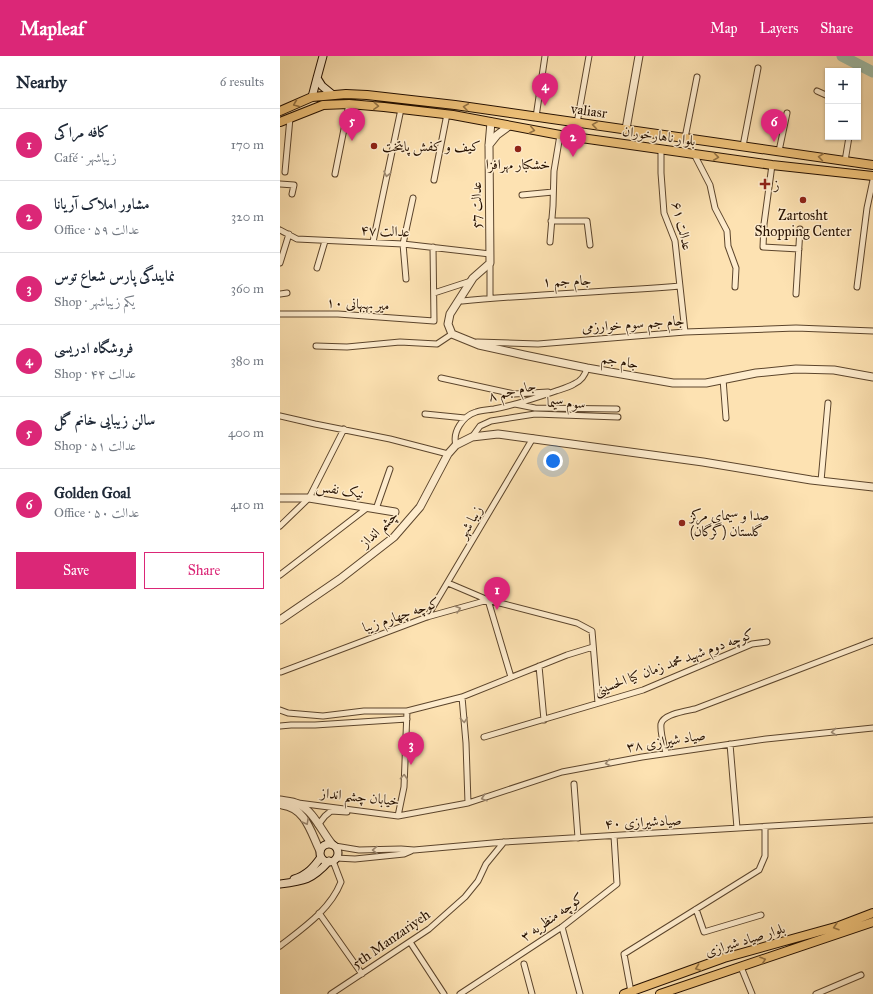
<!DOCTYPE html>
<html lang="en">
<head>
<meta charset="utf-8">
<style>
	body { margin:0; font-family:"IM FELL Great Primer",Amiri,serif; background:#f2f2f3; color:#1f2937 }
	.controls { position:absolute; right:12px; top:12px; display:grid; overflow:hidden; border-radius:0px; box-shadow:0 1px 3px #0004 }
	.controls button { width:36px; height:36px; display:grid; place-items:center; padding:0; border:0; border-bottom:1px solid #e0e1e3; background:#fff; color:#1f2937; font:20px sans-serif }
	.you { position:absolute; left:273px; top:405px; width:14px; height:14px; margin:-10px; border:3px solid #fff; border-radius:50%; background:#1a73e8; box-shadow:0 0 0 6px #1a73e833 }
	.badge { display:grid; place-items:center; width:26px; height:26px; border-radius:50%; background:#db2777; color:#fff; font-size:13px; font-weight:700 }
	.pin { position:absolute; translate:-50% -33px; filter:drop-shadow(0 1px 2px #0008) }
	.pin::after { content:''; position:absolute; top:21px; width:14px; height:12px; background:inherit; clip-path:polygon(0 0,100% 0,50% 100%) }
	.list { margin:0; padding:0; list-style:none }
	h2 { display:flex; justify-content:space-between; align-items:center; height:52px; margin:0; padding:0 16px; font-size:17px }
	h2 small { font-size:13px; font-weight:400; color:#747a83 }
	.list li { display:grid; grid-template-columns:26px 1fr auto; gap:12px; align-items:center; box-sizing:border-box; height:72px; padding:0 16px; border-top:1px solid #e0e1e3 }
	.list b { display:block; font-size:15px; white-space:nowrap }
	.list p { margin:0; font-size:13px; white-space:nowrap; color:#747a83 }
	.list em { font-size:13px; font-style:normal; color:#747a83 }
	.actions { display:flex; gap:8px; padding:12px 16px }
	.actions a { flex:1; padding:9px 0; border:1px solid #db2777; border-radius:0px; text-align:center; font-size:14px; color:#db2777 }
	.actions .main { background:#db2777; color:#fff }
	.map { position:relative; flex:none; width:593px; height:938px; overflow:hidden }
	header { display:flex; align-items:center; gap:24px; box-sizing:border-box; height:56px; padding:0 20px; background:#db2777; color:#fff }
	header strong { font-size:19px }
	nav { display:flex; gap:22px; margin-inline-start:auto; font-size:14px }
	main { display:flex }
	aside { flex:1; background:#fff }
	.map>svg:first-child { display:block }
</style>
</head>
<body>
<header>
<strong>Mapleaf</strong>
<nav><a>Map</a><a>Layers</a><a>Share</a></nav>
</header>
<main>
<aside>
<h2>Nearby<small>6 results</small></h2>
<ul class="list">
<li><span class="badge">1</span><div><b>کافه مراکی</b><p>Café · زیباشهر</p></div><em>170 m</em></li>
<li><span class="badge">2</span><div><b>مشاور املاک آریانا</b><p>Office · عدالت ۵۹</p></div><em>320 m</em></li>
<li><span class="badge">3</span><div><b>نمایندگی پارس شعاع توس</b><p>Shop · یکم زیباشهر</p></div><em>360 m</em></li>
<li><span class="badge">4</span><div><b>فروشگاه ادریسی</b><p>Shop · ۴۴ عدالت</p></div><em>380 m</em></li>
<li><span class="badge">5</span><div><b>سالن زیبایی خانم گل</b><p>Shop · عدالت ۵۱</p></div><em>400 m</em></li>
<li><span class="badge">6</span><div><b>Golden Goal</b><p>Office · عدالت ۵۰</p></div><em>410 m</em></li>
</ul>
<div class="actions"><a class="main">Save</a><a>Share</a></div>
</aside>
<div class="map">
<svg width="593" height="938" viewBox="0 0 593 938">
	<rect width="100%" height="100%" fill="#fde2b2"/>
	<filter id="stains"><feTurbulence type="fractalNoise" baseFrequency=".005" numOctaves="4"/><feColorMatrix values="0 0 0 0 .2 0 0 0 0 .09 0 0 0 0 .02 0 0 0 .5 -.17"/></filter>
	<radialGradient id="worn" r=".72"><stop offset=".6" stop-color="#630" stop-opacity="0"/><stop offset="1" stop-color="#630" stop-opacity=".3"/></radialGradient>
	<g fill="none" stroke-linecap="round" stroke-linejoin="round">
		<path stroke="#9fbeaa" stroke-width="11" d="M562,0l31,16"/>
		<g stroke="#5c452c" stroke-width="7">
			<path id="minor" d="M537,35l11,5
				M256,61l9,-61
				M297,67l12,-67
				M405,82l12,-61
				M463,90l15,-78
				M381,93v24l3,40 11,28 10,91
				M499,95l8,-38
				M414,98l16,31 5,23 12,23 1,15 8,22 -1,19
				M565,105l4,-24
				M492,109l-8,59 -1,23 36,2
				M5,116l5,-54
				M55,118l14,-70
				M154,124l13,-66
				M0,128l14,1 -2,9
				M242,139l31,-3
				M271,165h36l3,24
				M0,174l17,9 106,5 87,10
				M93,186l28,-133
				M270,186l3,-36 1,-35 6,-36
				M0,207l9,-29
				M210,207v35
				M37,212l8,-27
				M126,223l-3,-35 10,-46
				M577,231l10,-79 6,-28
				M154,237l37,-12
				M0,238l7,-1
				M516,238l4,-65
				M182,245c73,-7 145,-9 218,-15
				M0,258h58l96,7 -1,-74
				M197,286l61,2 147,-12 111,-4 77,3
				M36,290l31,1 53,-5 37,2 15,-10
				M161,322l73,16 34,-2
				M443,323l3,39
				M235,348l20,4 82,1
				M145,358l40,4
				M0,360l35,8 75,15 58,15
				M192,381l8,-11 11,-5 44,-7 83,3
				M176,389c-4,-13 7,-29 20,-33 6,-2 12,-2 18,-3 21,-4 42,-11 62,-18 6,-2 13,-4 18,-7 7,-3 11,-8 13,-16
				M541,425l7,-78
				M96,453l14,-40
				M0,470l29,-28 35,-69
				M0,519l87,-67
				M168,527l40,17 89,23 15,8 6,72
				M208,544l23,77
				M147,561l106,-179
				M259,610l5,54
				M1,616l146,-55 61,-17
				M182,641l4,46 2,60
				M0,654l8,3 35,3 41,-5h43l55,-14 105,-42 26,-8
				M0,670l11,-1h24l92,-6
				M204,681l159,-47 109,-46 15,-2
				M450,688l7,84
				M386,697c-2,-8 -6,-20 -5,-29 2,-10 25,-13 34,-15l178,-68
				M294,728l4,54
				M18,747l100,13 70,-13 94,-31 80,-15 124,-18 107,-11
				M118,760l6,-29 3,-76
				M38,769l7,-9 6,-5 16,1
				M55,790l24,4 42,-1 13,1 90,-8 369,-22
				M56,802l19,1 49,-5 7,-3
				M416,853l8,23 57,-17
				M39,857l43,61
				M282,871l18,67
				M130,886l34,52
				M0,890c23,-18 50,-36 61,-64l-8,-21
				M244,908l8,30
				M461,911l11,27
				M351,936l-7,-38 135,-84 6,-14v-29
				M51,938l98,-65 36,-32 13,-16 8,-17 18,-22
				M180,938l102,-67 55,-43 -3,-48
				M536,938l45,-19"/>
		</g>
		<g stroke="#5c452c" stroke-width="9">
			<path id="tertiary" d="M211,66l-2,23 1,118 -17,15 -23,36 -2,10 4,10 27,11 45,10 63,13 86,15h33l50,-10 40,-4 38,1 39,7
				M346,73l13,-73
				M209,89l8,-10 12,-9
				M0,442h29l86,14
				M0,564l60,-41 54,-42 26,-30 28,-53 8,-9 16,-8 26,-3 205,28 108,18 62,7
				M0,744c6,1 13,1 18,4 15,6 24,28 34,40
				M2,749c24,3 29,28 38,46"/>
		</g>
		<g stroke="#261100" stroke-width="9">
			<path id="secondary" d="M37,22l6,-22
				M32,41l5,-19 5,8 11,9
				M40 797a9 9 0 1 1 18 0a9 9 0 1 1-18 0Z
				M14,823c13,-4 20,-12 27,-22
				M0,828c24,-3 32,-4 49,-23"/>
		</g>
		<g stroke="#261100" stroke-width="10">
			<path id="primary" d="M0,55l32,-14 34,-3 21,1 88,10 418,60
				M0,66l43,-17 26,-1 35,3 69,8 107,20 212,30 101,11
				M344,938l100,-36 115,-32 34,-13
				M380,938l213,-72"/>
		</g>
		<use href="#minor" stroke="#feeccd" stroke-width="5"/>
		<use href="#tertiary" stroke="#feeccd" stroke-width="7"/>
		<use href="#secondary" stroke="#feeccd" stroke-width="7"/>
		<use href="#primary" stroke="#eec179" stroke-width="8"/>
	</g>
	<defs><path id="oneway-chevron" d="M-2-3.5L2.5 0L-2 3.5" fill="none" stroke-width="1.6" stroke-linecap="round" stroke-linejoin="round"/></defs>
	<g stroke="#947243">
		<use href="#oneway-chevron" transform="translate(16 48) rotate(158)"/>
		<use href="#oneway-chevron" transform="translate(96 50) rotate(4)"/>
		<use href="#oneway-chevron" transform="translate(186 51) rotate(-172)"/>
		<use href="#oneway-chevron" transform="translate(315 69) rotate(-172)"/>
		<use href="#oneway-chevron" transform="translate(252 74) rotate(11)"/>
		<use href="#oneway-chevron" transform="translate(436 101) rotate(8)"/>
		<use href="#oneway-chevron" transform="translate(541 101) rotate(-172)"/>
		<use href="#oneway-chevron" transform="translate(556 871) rotate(163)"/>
		<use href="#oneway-chevron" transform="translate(483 904) rotate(-19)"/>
		<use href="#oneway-chevron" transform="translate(418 912) rotate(160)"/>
	</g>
	<g stroke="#9d8971">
		<use href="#oneway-chevron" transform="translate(107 118) rotate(102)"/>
		<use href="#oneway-chevron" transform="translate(178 553) rotate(-16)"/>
		<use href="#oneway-chevron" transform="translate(184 664) rotate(84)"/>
		<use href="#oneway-chevron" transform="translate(554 676) rotate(174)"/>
		<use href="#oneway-chevron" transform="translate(328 707) rotate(169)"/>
		<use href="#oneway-chevron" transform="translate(124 721) rotate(-86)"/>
		<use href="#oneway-chevron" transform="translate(204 742) rotate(162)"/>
		<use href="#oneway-chevron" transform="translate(26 766) rotate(61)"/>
		<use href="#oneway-chevron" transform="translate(95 794) rotate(179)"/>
	</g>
	<g fill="#8f2418" stroke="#feeccd" stroke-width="1.5">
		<circle cx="94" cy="90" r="4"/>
		<circle cx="238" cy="93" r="4"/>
		<path d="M483 122h4v4h4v4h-4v4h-4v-4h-4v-4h4z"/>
		<circle cx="523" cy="144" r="4"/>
		<circle cx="402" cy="467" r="4"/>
	</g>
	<g text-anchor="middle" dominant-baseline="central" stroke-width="3" stroke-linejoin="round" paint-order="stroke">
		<g font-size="14" fill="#261100" stroke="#feeccd">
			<text transform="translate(309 55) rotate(8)">valiasr</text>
			<text transform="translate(379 80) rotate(8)">بلوار ناهارخوران</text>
			<text transform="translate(196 149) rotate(-90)">عدالت 57</text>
			<text transform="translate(402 170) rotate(77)">عدالت ۶۱</text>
			<text transform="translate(105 175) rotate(3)">عدالت ۴۷</text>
			<text transform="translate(287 225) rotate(-2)">۱ جام جم</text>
			<text transform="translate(78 248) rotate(3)">۱۰ میر بهبهانی</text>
			<text transform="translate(353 268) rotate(-4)">جام جم سوم خوارزمی</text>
			<text transform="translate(340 305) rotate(10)">جام جم</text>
			<text transform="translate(232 335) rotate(-14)">۸ جام جم</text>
			<text transform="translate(286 347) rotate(2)">سوم سیما</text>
			<text transform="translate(60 434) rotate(9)">نیک نفس</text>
			<text transform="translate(190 466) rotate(-60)">زیبا شهر</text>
			<text transform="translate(99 473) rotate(-43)">چشم انداز</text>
			<text transform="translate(121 559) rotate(-19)">کوچه چهارم زیبا</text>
			<text transform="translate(394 606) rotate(-20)">کوچه دوم شهید محمد زمان کیا الحسینی</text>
			<text transform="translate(386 685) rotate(-9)">صیاد شیرازی ۳۸</text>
			<text transform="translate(80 741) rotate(6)">خیابان چشم انداز</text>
			<text transform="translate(363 766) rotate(-3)">۴۰ صیادشیرازی</text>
			<text transform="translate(272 861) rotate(-35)">کوچه منظریه ۳</text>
			<text transform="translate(111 883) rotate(-35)">5th Manzariyeh</text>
			<text transform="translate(465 884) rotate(-17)">بلوار صیاد شیرازی</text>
		</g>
		<g font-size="14" fill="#261100" stroke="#feeccd" text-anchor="start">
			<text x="102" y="90">کیف و کفش پایتخت</text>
			<text x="238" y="108" text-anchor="middle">خشكبار مهرافزا</text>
			<text x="494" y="128">ز</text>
			<text x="523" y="159" text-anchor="middle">Zartosht<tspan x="523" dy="16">Shopping Center</tspan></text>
			<text x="410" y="459">صدا و سیمای مرکز<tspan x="410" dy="16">گلستان (گرگان)</tspan></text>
		</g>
	</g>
	<rect width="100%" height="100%" filter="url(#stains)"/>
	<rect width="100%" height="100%" fill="url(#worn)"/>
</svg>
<div class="controls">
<button>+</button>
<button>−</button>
</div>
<div class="you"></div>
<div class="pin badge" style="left:217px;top:554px">1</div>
<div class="pin badge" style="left:293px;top:101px">2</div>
<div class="pin badge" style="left:131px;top:709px">3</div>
<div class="pin badge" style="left:265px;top:50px">4</div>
<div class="pin badge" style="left:72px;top:85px">5</div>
<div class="pin badge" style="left:494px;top:86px">6</div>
</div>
</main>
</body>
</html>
